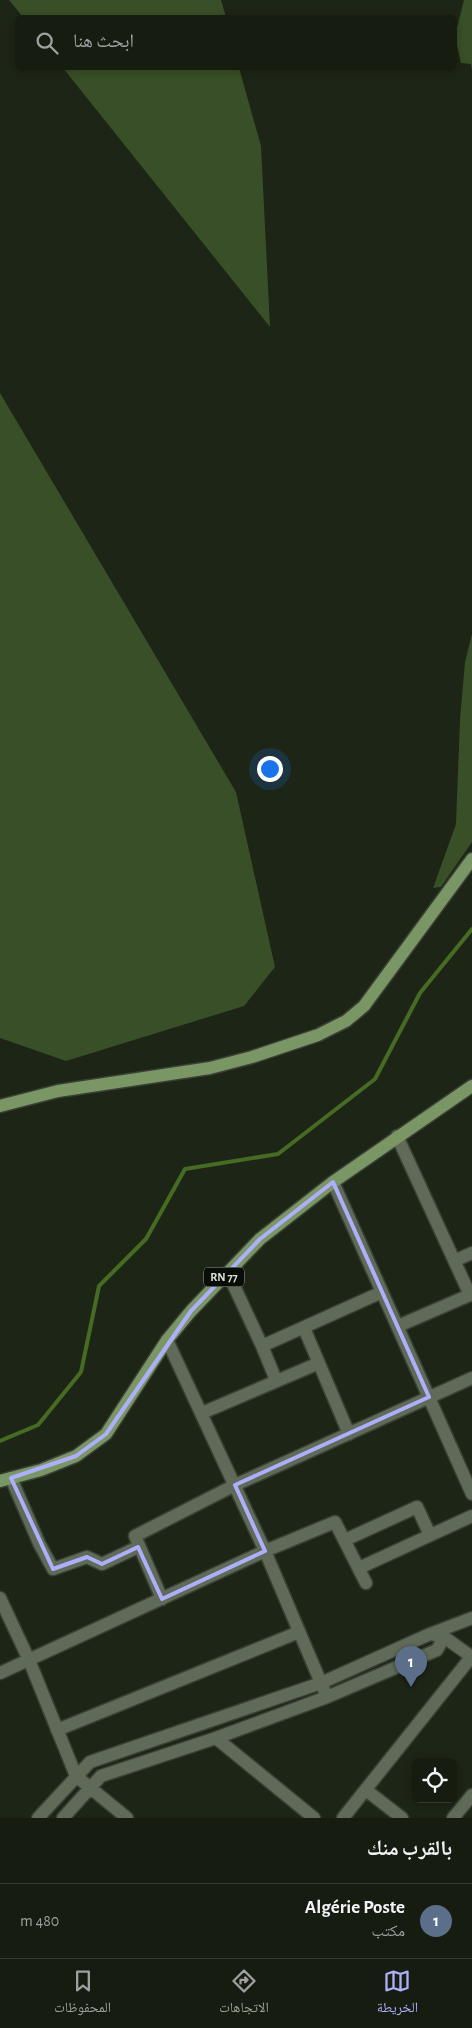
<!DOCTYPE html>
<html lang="ar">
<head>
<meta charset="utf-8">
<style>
	body { margin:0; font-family:"Alegreya Sans","Noto Naskh Arabic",sans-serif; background:#1f2519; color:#f1f3f6; direction:rtl }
	.controls { position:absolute; right:15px; bottom:15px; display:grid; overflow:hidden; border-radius:8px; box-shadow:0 2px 8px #0003 }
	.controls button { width:45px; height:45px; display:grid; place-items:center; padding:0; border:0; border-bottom:1px solid #353a30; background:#161c10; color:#f1f3f6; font:25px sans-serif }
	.you { position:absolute; left:269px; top:768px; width:18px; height:18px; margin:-12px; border:4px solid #fff; border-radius:50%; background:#1a73e8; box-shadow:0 0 0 8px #1a73e833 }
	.badge { display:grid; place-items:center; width:32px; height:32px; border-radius:50%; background:#adaffb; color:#fff; font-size:16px; font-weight:700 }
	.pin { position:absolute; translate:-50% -41px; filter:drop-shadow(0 1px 2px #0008) }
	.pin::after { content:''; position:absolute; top:26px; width:18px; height:15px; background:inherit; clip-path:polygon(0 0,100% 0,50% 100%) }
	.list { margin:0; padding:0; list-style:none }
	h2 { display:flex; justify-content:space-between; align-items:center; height:65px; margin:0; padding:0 20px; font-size:21px }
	h2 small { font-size:16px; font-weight:400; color:#9ea19f }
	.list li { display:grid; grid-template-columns:32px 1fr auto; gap:15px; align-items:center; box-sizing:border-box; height:75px; padding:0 20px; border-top:1px solid #353a30 }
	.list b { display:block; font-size:19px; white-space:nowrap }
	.list p { margin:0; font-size:16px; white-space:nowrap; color:#9ea19f }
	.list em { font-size:16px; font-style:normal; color:#9ea19f }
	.icon { flex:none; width:28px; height:28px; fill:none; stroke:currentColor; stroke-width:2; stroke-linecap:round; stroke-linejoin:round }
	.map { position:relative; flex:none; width:472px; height:1818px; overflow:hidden; direction:ltr }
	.search { position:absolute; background:#161c10; box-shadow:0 2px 8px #0003; left:15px; right:15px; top:15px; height:55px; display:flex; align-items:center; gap:12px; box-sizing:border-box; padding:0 18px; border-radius:8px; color:#9ea19f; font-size:19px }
	.sheet { height:140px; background:#161c10 }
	nav { display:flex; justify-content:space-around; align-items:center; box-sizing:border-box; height:70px; border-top:1px solid #353a30; background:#161c10; font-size:14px; color:#9ea19f }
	nav a { display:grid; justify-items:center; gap:2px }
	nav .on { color:#adaffb }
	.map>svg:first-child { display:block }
</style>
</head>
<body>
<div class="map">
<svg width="472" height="1818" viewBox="0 0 472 1818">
	<rect width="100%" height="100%" fill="#1d2516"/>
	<path fill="#394f27" d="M9,0h212l5,17h-203z
		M464,0h8v70l-1,-6 -10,-1 -6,-27z
		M63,68h176l22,78 9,181z
		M0,393l236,399 39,175 -31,39 -178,55 -66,-23z
		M472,634v208l-31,45 -8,1 23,-64 4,-105 5,-57z"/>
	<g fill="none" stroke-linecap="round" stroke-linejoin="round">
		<path stroke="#466b23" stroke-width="4" d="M0,1441l38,-16 43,-53 18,-86 47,-47 39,-70 93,-15 97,-75 45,-86 52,-64"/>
		<g stroke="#394035" stroke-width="15">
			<path id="minor" d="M397,1136l73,159
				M333,1182l139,312
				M456,1260l16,-7
				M228,1273l34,73 14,34
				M398,1326l74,-32
				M304,1328l45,106
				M167,1340l98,211 59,139
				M262,1346l120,-54
				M202,1413l117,-50
				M11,1478l28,65 14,26 34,-12 15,7 36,-17
				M345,1540l72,-33 13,28
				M359,1568l113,-52
				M0,1598l29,62 47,116 51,42
				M162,1599l-27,-63 100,-51 237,-107
				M430,1634l42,-16
				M0,1673l265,-122 70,-29 31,61
				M57,1730l242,-98
				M216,1738l98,80
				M366,1790l36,28
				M38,1818l52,-56 231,-79 109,-49 14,3 28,20
				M63,1818l38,-42 115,-38 111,-41 110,-47 7,-13
				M343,1818l129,-162
				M453,1818l19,-23"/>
		</g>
		<g stroke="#394035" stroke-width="15">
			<path id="major" d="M0,1106l58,-15 152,-23 42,-11 66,-22 28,-14 18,-15 108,-147
				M0,1481l41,-11 35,-14 30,-22 61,-94 24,-29 69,-72 73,-57 139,-96"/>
		</g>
		<use href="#minor" stroke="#606a59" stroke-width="12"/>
		<use href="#major" stroke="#7a9665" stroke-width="12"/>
	</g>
	<path fill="none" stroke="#adaffb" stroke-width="4" stroke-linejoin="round" d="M333,1182l96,215 -194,88 30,66 -103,48 -24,-52 -36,17 -15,-7 -34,12 -42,-91 65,-22 30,-22 85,-123 69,-72z"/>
	<g text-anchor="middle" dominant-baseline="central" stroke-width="5" stroke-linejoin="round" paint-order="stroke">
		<rect fill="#090d07" stroke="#9ba097" stroke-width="1" x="204" y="1267.5" width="40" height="19" rx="4"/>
		<g font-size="12" font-weight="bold" fill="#d9dfd5">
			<text x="224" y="1277">RN 77</text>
		</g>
	</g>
</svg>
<div class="controls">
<button><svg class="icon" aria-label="locate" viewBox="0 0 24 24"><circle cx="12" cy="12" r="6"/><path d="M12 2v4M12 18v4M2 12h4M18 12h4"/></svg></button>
</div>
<div class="you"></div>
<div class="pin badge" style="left:411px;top:1687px;background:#5c6f8a">1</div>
<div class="search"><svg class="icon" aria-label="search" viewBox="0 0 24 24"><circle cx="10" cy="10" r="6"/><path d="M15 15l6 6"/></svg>ابحث هنا</div>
</div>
<section class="sheet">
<h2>بالقرب منك<small></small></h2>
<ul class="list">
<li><span class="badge" style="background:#5c6f8a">1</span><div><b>Algérie Poste</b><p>مكتب</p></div><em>480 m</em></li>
</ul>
</section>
<nav>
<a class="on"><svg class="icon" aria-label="map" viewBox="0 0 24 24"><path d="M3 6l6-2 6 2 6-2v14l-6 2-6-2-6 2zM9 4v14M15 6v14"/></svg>الخريطة</a>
<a><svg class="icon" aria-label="directions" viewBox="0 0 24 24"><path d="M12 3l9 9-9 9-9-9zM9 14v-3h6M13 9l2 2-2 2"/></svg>الاتجاهات</a>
<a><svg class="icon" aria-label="saved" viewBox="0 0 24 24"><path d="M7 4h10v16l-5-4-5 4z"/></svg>المحفوظات</a>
</nav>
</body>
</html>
